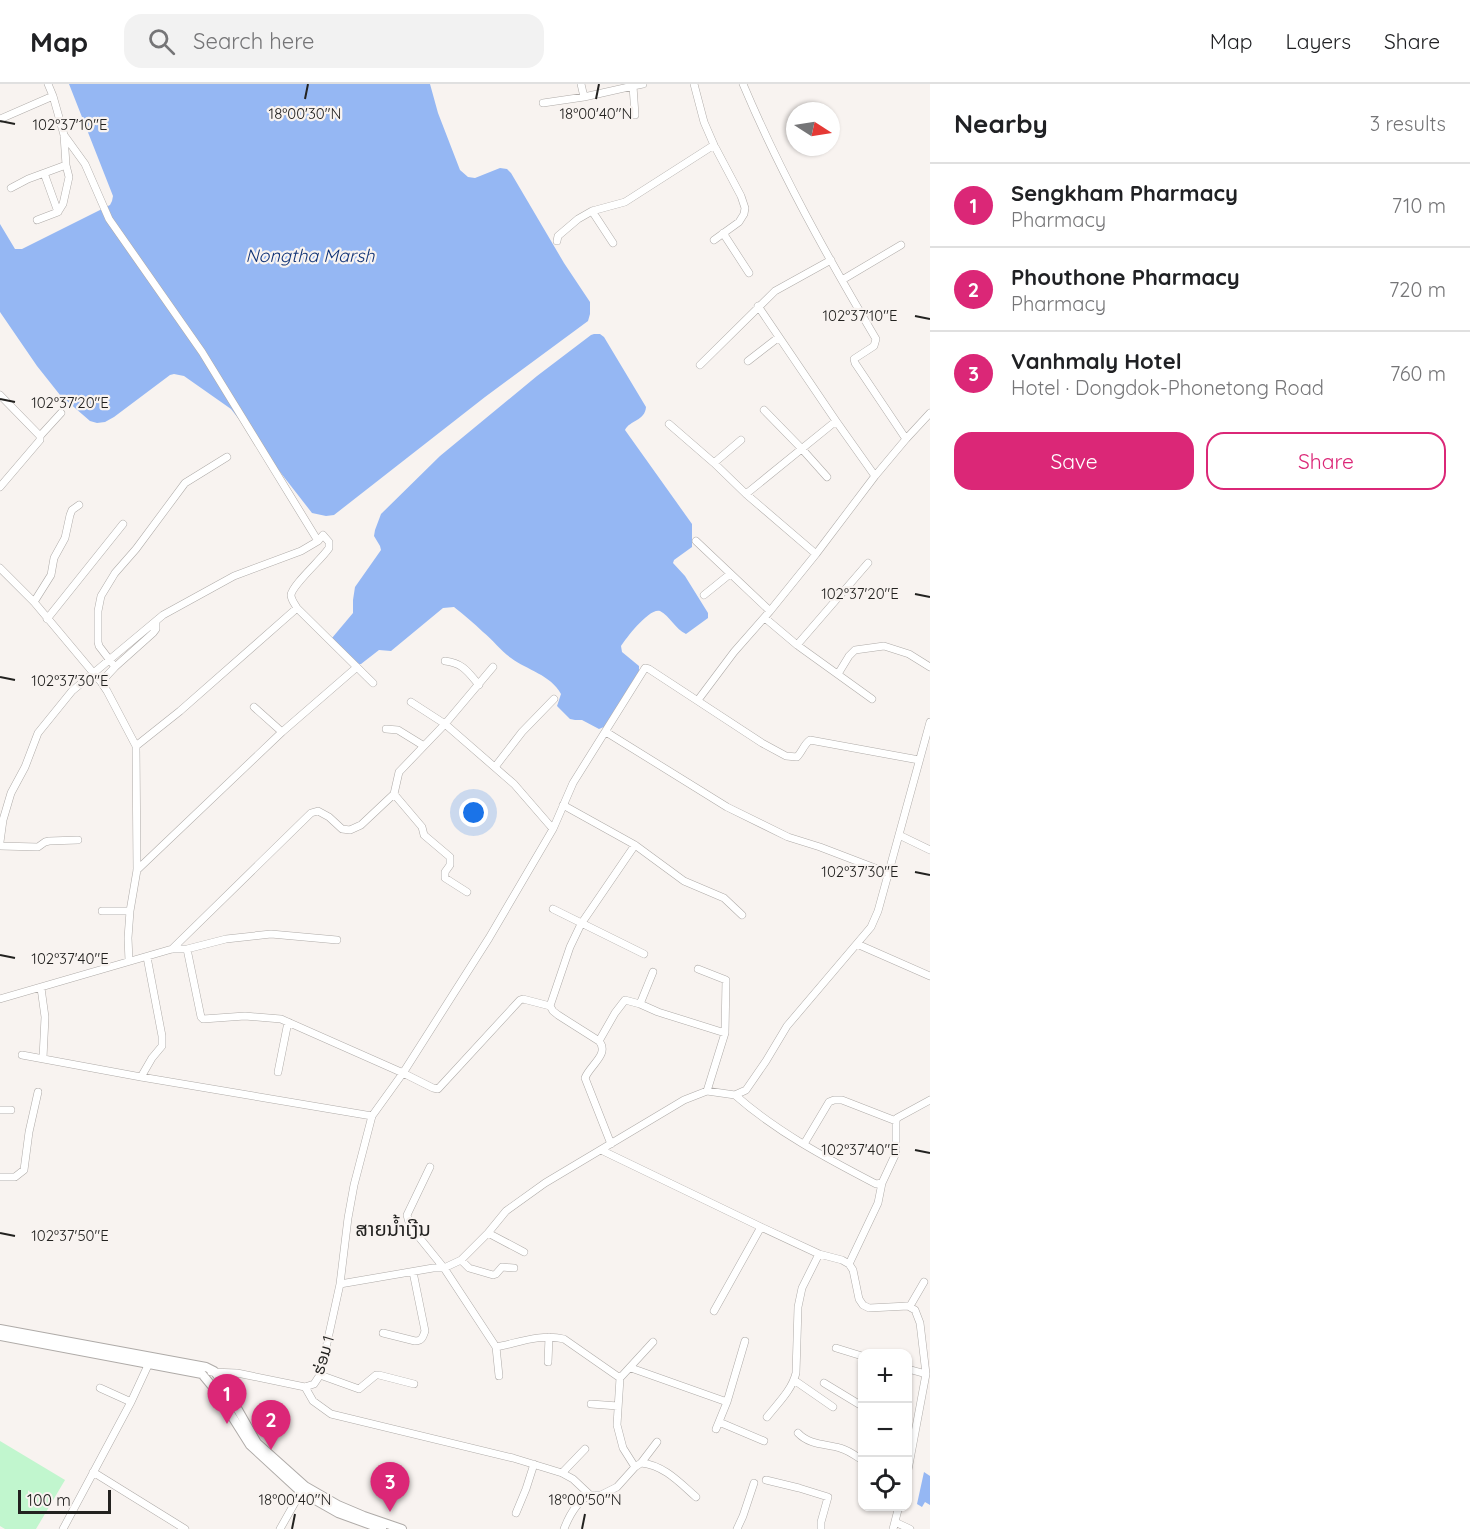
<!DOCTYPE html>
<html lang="en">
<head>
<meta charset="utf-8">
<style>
	body { margin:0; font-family:Quicksand,"Noto Sans Lao",sans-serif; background:#f2f2f2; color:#202124 }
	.controls { position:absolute; right:18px; bottom:18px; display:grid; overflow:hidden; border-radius:12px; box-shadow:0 2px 4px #0004 }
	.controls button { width:54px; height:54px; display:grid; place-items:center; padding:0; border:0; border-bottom:2px solid #e0e0e0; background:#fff; color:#202124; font:30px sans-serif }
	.compass { position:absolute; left:786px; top:18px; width:54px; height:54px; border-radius:50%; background:#fff; box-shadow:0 2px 4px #0004; rotate:102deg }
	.scale { position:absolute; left:18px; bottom:15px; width:93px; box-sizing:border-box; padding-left:6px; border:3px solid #232220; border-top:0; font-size:16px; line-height:21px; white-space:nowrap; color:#232220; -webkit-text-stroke:4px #f8f3f0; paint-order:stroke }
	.you { position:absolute; left:474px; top:729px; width:21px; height:21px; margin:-15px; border:4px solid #fff; border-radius:50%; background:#1a73e8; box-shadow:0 0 0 9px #1a73e833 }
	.badge { display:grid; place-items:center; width:39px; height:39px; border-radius:50%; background:#db2777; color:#fff; font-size:20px; font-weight:700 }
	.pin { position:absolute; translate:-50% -50px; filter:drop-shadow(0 2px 3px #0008) }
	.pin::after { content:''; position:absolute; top:32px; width:21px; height:18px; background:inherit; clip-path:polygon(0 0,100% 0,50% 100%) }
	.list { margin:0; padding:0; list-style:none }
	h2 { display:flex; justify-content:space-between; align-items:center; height:78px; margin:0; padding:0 24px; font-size:26px }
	h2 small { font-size:20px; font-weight:400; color:#757577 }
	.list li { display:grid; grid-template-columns:39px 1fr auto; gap:18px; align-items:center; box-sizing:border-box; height:84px; padding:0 24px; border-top:2px solid #e0e0e0 }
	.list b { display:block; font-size:22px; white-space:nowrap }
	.list p { margin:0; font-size:20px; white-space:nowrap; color:#757577 }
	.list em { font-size:20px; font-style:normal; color:#757577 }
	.actions { display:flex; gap:12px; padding:18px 24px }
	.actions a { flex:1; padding:14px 0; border:2px solid #db2777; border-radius:18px; text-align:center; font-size:21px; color:#db2777 }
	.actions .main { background:#db2777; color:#fff }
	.icon { flex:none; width:33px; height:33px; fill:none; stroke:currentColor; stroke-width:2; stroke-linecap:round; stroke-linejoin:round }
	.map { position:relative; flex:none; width:930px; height:1445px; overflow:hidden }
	header { display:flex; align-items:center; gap:36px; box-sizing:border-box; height:84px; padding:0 30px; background:#fff; border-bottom:2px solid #e0e0e0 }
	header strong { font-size:28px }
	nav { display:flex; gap:33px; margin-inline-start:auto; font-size:21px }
	.search { width:420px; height:54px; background:#f2f2f2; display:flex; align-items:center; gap:15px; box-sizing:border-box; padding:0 21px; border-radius:18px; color:#757577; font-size:22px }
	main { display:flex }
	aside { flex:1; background:#fff }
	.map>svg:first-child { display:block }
</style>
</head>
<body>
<header>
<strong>Map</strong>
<div class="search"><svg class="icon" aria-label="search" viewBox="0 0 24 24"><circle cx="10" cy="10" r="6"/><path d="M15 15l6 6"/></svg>Search here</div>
<nav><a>Map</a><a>Layers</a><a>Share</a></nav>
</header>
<main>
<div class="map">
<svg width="930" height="1445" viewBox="0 0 930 1445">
	<rect width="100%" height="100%" fill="#f8f3f0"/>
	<path fill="#c1f6ce" d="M0,1357l65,39 -29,49h-31l-5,-3z"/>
	<path fill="#95b7f3" d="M69,0h361l8,29 22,57 8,7 7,1 25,-10 7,1 4,4 53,90 26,39v12l-2,7 -103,76 -151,118 -8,1 -14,-3 -81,-104 -47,-33 -10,-2 -4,1 -56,42 -9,5 -8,1 -7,-2 -30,-26 -23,-29 -37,-54v-88l15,25h7l88,-44 2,-4 1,-5z
		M594,250h6l4,3 42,70c-1,14 -16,13 -21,23l67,94v23l-18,13 -1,3 12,13 23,37v5l-22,16c-11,-5 -16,-18 -26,-23 -10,-4 -34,27 -39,35l1,6 17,14v5l-35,56 -5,2 -17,-9h-7l-5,-1 -13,-13 4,-12c-10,-19 -34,-24 -50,-36 -10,-7 -18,-18 -28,-26 -9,-9 -19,-17 -29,-25l-11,1 -52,43 -12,-1 -18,14h-4l-25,-26 21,-25v-13l2,-13 26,-37 -1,-4 -6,-10 1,-6 6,-16 59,-58 97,-80 54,-41z
		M924,1388l6,4v29l-5,-3 -3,5 -5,-3z"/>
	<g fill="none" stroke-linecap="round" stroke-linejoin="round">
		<g stroke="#afaba8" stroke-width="8">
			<path id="minor" d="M581,0l3,13
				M694,0l10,38 10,23 27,51 4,12 -1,6 -5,8 -25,18
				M743,0c37,88 84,172 133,255l-2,7 -20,13 1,4 51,76
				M543,19l41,-6 49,-11
				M635,31l-2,-29 10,-2
				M0,35l53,-23
				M64,51l21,29 24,55 93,133 116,189
				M44,89l14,39
				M11,104l17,-9 38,-14
				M592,127l21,32
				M37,136l21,-8 5,-8 6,-27 -3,-12 -2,-30 -11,-39 -5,-12
				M723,149l26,40
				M557,157l1,-5 20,-17 14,-8 33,-9 89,-57
				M842,196l59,-35
				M758,222l78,115 39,55
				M748,277l31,-24
				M700,281l75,-74 56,-31
				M0,311l40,41v4l-40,47
				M764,326l38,39 25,28
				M669,340l45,39 32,31 70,60
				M40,352l21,-23
				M714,379l27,-23
				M746,410l90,-73
				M696,457l74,70
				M0,484l34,34 67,80 6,9 29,55 1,124 -7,41 -2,27 1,23
				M704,511l26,-21
				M34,518l17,-27 3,-17 11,-20 5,-23 2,-5 7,-5
				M765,534l32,27 75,54
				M47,535l76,-95
				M797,561l71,-82
				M445,577c18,2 23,11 34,24
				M115,583l-16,-21 -1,-4v-31l3,-15 14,-23 21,-24 49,-66 42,-26
				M838,590l11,-18 6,-6 29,-4 25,8 21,13
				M101,598l14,-15 38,-34 3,-4v-8
				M698,616l36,-48 36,-41 46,-57 59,-78 31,-37 24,-26
				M411,618l34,22 69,60 39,45
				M254,623l28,25
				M386,645l12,1 26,16
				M606,648l121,75 61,30 32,10 68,26
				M136,662l44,-35 117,-103
				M495,683l27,-35 32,-33
				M394,710l28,33 2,8 26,22v8l-5,7v6l22,14
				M563,721l72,40 49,36 40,17 18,17
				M899,751l31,15
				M0,758l3,-22 8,-27 14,-26 13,-34 34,-42 91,-76 71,-39 67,-25 17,-10 5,-6 6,7v6c-7,11 -37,37 -38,47 0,5 4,9 6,13l76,75
				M0,762l38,1 7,-5 4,-1 29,-1
				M137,786l145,-138 75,-65
				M553,825l91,45
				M102,827h28
				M857,860l73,32
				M172,865l139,-136 7,-2 11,6 13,12 8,1 11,-5 33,-31 5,-22 46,-48 48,-57
				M187,865l14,68 2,2 42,-3 36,3 122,54 30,15 5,1 82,-89 3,-1 27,7 3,5 5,4 41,26c11,13 -9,24 -14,37l26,66
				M698,885l28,11 -1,53 -18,58
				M41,904l4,29 -2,41
				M0,915l172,-50h15l39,-10 45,-5 66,6
				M640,920l13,-32
				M550,922l20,-59 11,-23 54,-79
				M599,957l16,-28 10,-13 15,4 18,8 67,21
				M22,971l119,22 231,39
				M278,988l10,-50
				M141,993l11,-19 10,-12v-10l-15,-79
				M735,1011c42,37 91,63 141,89l6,-1 14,-30v-32l1,-3 33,-18
				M0,1026h11
				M804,1060l25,-42 5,-2h8l54,21
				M601,1066l160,77 58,27 23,6 7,4 4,6 6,29 4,6 6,3 39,-2 7,4 5,13 6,51 -18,96
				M430,1083l-23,48 3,11 34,42 52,79 3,29
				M0,1093h15l9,-7 5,-38 9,-40
				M488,1149l36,19
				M461,1176l8,8 24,7 3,-1 6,-7 12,1
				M849,1180l29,-61 4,-20
				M340,1200l93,-16h11l17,-8 27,-27 18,-22 39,-28 139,-83 23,-9 28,4 11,-5 20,-29 21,-35 84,-99 7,-16 52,-189
				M910,1222l14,-24
				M714,1227l47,-84
				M383,1249l32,8c7,0 8,-4 10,-10l-12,-59
				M496,1263c21,-4 46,-14 68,-8l56,39
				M836,1264l26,8
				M548,1278l1,-25
				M631,1284l96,34
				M908,1285l18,5
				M211,1288l26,1 68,14 9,-3 6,-9 20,-91 8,-66 6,-33 18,-69 31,-43 86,-135 64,-109 20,-46 72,-115 4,1 113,74 24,13 11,1c5,-5 7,-13 13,-17l109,20
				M320,1291l39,14 17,-14h3l35,9
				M794,1296l39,27
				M824,1299l38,23
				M305,1303l8,14 18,13 182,44 36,11 13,4 11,6 17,16h11l16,-8 18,-20 6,-4 16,-21
				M100,1304l31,14
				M591,1320l27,2
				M767,1333c11,-14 25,-27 29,-44l2,-66 4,-19 17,-34
				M719,1338l45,19
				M716,1345l11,-27 18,-61
				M798,1349c11,12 28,11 42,15 8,2 16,8 22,12
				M641,1379c23,2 39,20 55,34
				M635,1383l-12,-19 -6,-23 3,-47 33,-36
				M93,1388l92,57
				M562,1389l23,-24
				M766,1396l33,8 29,9 -7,25v7
				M516,1429l10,-24 8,-25
				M895,1438l15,7
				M63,1445l68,-127 19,-41
				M280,1445l22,-39
				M564,1445c5,-13 13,-28 26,-34
				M737,1445l6,-13 11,-33
				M893,1445l6,-23"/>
		</g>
		<g stroke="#afaba8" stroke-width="10">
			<path id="major" d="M0,1245l206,38 8,4 7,9 36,63 48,43 33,19 26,11 38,13
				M0,1252l202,38 14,17 34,54 51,47 37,21 44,16"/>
		</g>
		<use href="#minor" stroke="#fff" stroke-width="7"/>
		<use href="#major" stroke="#fff" stroke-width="8"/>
	</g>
	<path fill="none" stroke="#232220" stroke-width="2" d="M305,15l3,-15M596,15l3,-15M0,37l15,3M915,232l15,3M0,315l15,3M915,510l15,3M0,593l15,3M915,788l15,3M0,871l15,3M915,1066l15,3M0,1149l15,3M292,1445l3,-15M582,1445l3,-15"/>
	<g text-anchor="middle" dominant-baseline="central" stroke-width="4.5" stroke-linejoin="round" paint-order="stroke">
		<g font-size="16" fill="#232220" stroke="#f8f3f0">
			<text transform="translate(323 1271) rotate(-74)">ຮ່ອມ 1</text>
		</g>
		<g font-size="18" font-style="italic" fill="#0f3276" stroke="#f8f3f0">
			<text x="310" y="171">Nongtha Marsh</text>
		</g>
		<g font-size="20" fill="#232220" stroke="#f8f3f0">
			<text x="393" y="1144">ສາຍນ້ຳເງີນ</text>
		</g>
	</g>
	<g font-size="15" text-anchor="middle" fill="#232220" stroke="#f8f3f0" stroke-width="4.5" stroke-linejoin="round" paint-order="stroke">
		<text x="305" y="35">18°00'30"N</text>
		<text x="596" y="35">18°00'40"N</text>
		<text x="70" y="46">102°37'10"E</text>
		<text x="860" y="237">102°37'10"E</text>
		<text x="70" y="324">102°37'20"E</text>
		<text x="860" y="515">102°37'20"E</text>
		<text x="70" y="602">102°37'30"E</text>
		<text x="860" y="793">102°37'30"E</text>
		<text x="70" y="880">102°37'40"E</text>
		<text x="860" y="1071">102°37'40"E</text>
		<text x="70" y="1157">102°37'50"E</text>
		<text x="295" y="1421">18°00'40"N</text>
		<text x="585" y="1421">18°00'50"N</text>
	</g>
</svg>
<div class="controls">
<button>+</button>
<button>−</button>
<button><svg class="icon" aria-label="locate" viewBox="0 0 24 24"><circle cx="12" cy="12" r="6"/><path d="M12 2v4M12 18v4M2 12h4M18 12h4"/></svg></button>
</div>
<svg class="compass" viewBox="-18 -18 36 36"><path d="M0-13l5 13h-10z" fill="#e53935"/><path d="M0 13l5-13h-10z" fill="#757577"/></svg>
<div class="scale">100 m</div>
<div class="you"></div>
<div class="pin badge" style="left:227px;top:1340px">1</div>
<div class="pin badge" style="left:271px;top:1366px">2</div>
<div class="pin badge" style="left:390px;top:1428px">3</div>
</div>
<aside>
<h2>Nearby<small>3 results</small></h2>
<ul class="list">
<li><span class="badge">1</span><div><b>Sengkham Pharmacy</b><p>Pharmacy</p></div><em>710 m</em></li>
<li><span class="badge">2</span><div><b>Phouthone Pharmacy</b><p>Pharmacy</p></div><em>720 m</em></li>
<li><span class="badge">3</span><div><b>Vanhmaly Hotel</b><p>Hotel · Dongdok-Phonetong Road</p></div><em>760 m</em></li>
</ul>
<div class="actions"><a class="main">Save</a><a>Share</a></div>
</aside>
</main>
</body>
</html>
